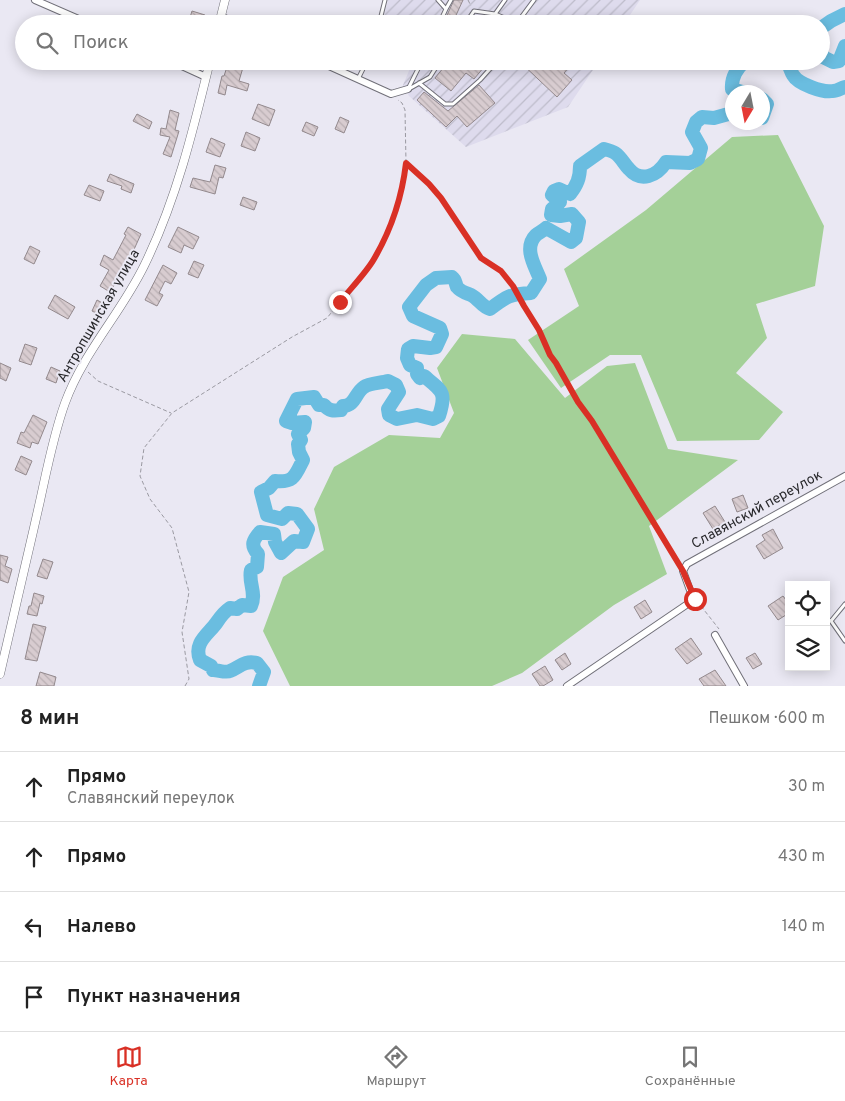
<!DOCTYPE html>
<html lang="ru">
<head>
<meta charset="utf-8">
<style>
	body { margin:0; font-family:Overpass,sans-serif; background:#f2f2f2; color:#222 }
	.controls { position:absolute; right:15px; bottom:15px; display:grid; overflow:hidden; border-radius:0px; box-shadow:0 2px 12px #0003 }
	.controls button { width:45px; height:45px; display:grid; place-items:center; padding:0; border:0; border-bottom:1px solid #e0e0e0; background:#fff; color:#222; font:25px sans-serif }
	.compass { position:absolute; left:725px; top:85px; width:45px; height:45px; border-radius:50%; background:#fff; box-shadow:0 2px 12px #0003; rotate:190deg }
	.stop { position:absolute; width:15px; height:15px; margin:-11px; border:4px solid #d93025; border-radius:50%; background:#fff }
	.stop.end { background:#d93025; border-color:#fff; box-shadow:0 1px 5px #0008 }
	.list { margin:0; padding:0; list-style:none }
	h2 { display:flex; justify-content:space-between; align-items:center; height:65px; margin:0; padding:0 20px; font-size:21px }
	h2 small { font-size:16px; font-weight:400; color:#767676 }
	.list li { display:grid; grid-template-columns:32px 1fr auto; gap:15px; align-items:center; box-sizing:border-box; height:70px; padding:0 20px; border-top:1px solid #e0e0e0 }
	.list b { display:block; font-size:19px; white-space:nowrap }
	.list p { margin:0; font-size:16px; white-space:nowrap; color:#767676 }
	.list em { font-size:16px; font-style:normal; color:#767676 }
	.icon { flex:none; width:28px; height:28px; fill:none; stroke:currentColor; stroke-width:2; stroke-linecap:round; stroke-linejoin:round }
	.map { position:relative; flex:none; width:845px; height:686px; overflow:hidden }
	.search { position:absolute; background:#fff; box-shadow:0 2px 12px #0003; left:15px; right:15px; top:15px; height:55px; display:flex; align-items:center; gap:12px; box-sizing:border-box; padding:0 18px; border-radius:28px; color:#767676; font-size:19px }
	.sheet { height:345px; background:#fff }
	nav { display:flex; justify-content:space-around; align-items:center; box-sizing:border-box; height:70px; border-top:1px solid #e0e0e0; background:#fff; font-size:14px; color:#767676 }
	nav a { display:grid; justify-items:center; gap:2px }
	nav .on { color:#d93025 }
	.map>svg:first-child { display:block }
</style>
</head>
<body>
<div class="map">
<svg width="845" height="686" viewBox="0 0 845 686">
	<defs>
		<pattern id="industrial-furrows" width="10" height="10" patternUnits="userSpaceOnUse" patternTransform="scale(1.25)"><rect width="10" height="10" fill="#dedbed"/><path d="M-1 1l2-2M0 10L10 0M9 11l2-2" fill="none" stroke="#bebccb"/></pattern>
		<pattern id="building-back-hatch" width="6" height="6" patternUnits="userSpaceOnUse" patternTransform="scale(1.25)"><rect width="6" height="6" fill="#d8ccd0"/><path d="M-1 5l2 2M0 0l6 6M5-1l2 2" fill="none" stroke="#b9afb3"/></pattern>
	</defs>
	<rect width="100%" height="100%" fill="#eae8f3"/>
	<path fill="url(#industrial-furrows)" d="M388,0h252l-16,24h-242z
		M402,61h197l-31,46 -102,40 -57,-51 -6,-11 8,-19z"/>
	<path fill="#a4d098" d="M778,135l46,91 -9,60 -59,18 11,34 -31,35 47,39 -24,28 -82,1 -36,-86h-31l-49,33 -33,-48 51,-34 -15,-37 82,-59 86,-73z
		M462,334l53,5 50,59 42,-32 28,-3 33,86 70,11 -89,66 18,48 -53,31 -92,68 -30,13h-202l-27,-55 20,-54 41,-27 -10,-41 20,-42 55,-32 51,3 14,-25 -17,-45z"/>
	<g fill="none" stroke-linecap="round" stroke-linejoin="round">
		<path stroke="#6abde0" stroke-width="14" d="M821,28l10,-7 14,-7
			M821,52l2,5 10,5 6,-1 6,-15
			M785,61c5,4 5,9 8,14 5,9 30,18 40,16 4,0 8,-3 12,-4
			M742,92l-10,-3c-1,-11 5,-22 14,-28
			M762,99l5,5 -5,14
			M259,686l5,-14 -7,-9c-13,-3 -17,4 -27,8 -4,2 -12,-1 -17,-1l-2,-4 -11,-6c-7,-18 9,-26 17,-38 4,-6 7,-10 13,-14l7,1 5,-4 9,1c6,-13 -3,-23 0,-36l6,-3 1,-13c-8,-9 -5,-14 2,-22l14,2 1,8 6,11 13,-12 9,1 5,-13 -11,-15 -9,-1 -6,6 -15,-4 -6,-23 8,-4 6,-7c19,2 20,-5 28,-21l-4,-8 -1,-8 3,-4 -3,-6 6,-6 1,-6 -13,1 -6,-2 11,-22 17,-2 5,8h5c5,6 9,6 17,5l2,-4c12,0 12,-13 21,-19 5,-4 17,-4 24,-6l8,4 3,7 -11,17 1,6 8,4 20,-4 16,4 6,-3c8,-24 3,-25 -15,-40l-4,2 -3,-4v-6l-7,-3 -3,-7 1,-9 5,-3 17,2 6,-1 6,-13 -2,-6 -27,-12 -4,-9 17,-22 10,-7 16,-1c4,3 3,6 5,10 4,5 9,6 14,8 8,4 11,12 19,14 17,-13 20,-15 41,-16l9,-14c-5,-13 -17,-31 -4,-44 2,-2 7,-4 10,-7l25,14 5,-4 3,-16 -7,-8 -12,2 -9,-1 1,-6 8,-7 -8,-7 2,-4 5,-2 11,5c7,-9 10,-16 10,-28l24,-17c4,1 8,2 11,4 6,4 9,11 14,16 12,14 28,7 37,-7l24,1 8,-4 3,-11 -9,-16 4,-10 6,-5 12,1 18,-5"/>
	</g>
	<path fill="url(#building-back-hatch)" stroke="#93898d" d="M454,0h9l-11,24h-9z
		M192,11l13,4 -3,9h-14z
		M229,61l15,3 -5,17 10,3 -2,7 -20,-6 -2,10 -7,-2 4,-17h2z
		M449,61h40l-15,18 -8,-6 -15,18 -16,-13z
		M519,61h46l6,4 -7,8 8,7 -15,17z
		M479,85l16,18 -28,24 -10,-11 -11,11 -29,-27 7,-8 24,19z
		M258,104l17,6 -6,16 -17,-7z
		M170,110l9,3 -4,17 4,1 -8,26 -8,-3 7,-17 -10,-2 1,-7 5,1z
		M137,114l15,8 -3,7 -16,-8z
		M340,117l9,4 -5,12 -9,-4z
		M306,122l12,5 -4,9 -12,-5z
		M246,132l14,6 -5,13 -14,-5z
		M211,138l14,6 -5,13 -14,-5z
		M215,165l11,3 -3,10 -4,-1 -4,17 -25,-7 3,-9 17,4z
		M110,174l24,10 -3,9 -10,-4 1,-3 -15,-5z
		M89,185l15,6 -4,10 -16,-6z
		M243,197l14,5 -3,8 -14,-5z
		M128,227l13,7 -19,42 -2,-1 -10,17 -10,-6 9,-16 -9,-5 4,-10 9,5 13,-25 -2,-1z
		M178,227l21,10 -6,12 -9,-4 -3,8 -13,-6z
		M30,246l10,5 -6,13 -10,-5z
		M194,261l10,4 -6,13 -10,-4z
		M163,265l14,8 -6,11 -6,-3 -6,12 4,2 -6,11 -12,-6z
		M55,295l20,12 -7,12 -20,-11z
		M97,300l11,6 -6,10 -10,-5z
		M25,344l12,4 -6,17 -12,-4z
		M0,363l11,5 -5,13 -6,-3z
		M51,367l9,4 -4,12 -10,-4z
		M33,415l14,7 -9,22 -6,-2 -2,6 -13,-5 4,-11 3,1z
		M21,456l11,5 -6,14 -11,-5z
		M743,495l5,13 -11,4 -5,-13z
		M715,506l10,16 -12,7 -10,-16z
		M773,529l10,19 -19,11 -8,-13 9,-6 -3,-5z
		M0,555l8,2 -3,9 7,3 -4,14 -8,-3z
		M43,559l10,3 -6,17 -10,-3z
		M34,593l10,3 -2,8 -2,-1 -3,13 -10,-2 2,-8h2z
		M783,596l6,8v9l-11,7 -10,-14z
		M645,600l7,12 -11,7 -7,-12z
		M33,624l13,3 -9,34 -12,-2z
		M691,638l11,16 -15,10 -12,-15z
		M565,653l6,11 -9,6 -7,-10z
		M755,653l7,11 -9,5 -7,-11z
		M545,666l8,14 -10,6h-3l-8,-12z
		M715,670l11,16h-22l-5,-7z
		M40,672l16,5 -2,9h-18z"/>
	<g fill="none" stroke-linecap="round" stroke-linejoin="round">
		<g stroke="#717079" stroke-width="5">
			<path id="service" d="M438,0l8,9 -7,15
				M446,9l5,-9
				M495,14l22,9 17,-23
				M379,24l6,-24
				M465,24l9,-13 21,3 10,-14
				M358,79l9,-18
				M419,83l26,21h8l27,-24 17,-19
				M408,89l14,-28
				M409,89l21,-12 10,-16
				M826,620l5,1 14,20
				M831,621l14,-17"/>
		</g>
		<g stroke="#717079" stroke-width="8">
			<path id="minor" d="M35,0l55,24
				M221,16l16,8
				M171,61l35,16
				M318,61l73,33 17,-5
				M715,635l29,51
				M567,686l122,-83 2,-10 -8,-22 4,-7 158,-88"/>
		</g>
		<g stroke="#717079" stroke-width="9">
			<path id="tertiary" d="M219,24l6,-24
				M0,674c13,-57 27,-115 40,-173 7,-32 14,-68 25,-98 18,-50 56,-90 79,-137 32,-65 49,-135 66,-205"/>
		</g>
		<path stroke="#9a99a1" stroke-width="1" stroke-dasharray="4 2.5" stroke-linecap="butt" d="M468,0l3,6
			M407,164l22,20 12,14 40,60 20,13 12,15 26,44 11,25 6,8 22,39 14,19 87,143
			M88,372l10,9 73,32
			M697,601l22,28
			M185,686l4,-7 -7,-47 7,-40 -17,-64 -22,-29 -10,-23 4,-28 28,-35 120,-76 35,-19 46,-57 19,-39 11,-32 3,-27 -1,-53 -3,-7 -4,-3"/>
		<use href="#service" stroke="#fff" stroke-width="3"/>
		<use href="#minor" stroke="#fff" stroke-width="6"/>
		<use href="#tertiary" stroke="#fff" stroke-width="8"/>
	</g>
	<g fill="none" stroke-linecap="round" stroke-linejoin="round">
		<path stroke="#d93025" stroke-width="6" d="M340,302c10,-13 26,-29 34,-43 17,-29 28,-62 32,-96l23,21 12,14 40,60 20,13 12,15 11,20 15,24 11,25 6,8 22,39 14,19 91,150 12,28"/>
	</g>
	<g text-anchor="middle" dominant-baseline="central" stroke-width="4" stroke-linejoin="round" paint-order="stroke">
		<g font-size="14" fill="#28282b" stroke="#eae8f3">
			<text transform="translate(99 316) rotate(-60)">Антропшинская улица</text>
			<text transform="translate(757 510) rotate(-29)">Славянский переулок</text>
		</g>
	</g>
</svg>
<div class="controls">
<button><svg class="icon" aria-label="locate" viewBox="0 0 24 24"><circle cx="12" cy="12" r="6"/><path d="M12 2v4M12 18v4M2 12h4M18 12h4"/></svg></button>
<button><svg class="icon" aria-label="layers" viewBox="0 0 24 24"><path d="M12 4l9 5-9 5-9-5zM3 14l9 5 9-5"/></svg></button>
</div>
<svg class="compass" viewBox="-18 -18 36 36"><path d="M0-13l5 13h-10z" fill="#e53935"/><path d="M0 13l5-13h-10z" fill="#767676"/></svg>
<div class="stop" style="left:695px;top:599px"></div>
<div class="stop end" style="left:340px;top:302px"></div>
<div class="search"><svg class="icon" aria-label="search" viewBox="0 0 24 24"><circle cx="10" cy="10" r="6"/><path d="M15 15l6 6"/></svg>Поиск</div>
</div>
<section class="sheet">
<h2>8 мин<small>Пешком · 600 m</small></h2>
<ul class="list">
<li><svg class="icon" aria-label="ahead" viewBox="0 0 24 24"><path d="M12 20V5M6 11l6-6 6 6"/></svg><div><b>Прямо</b><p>Славянский переулок</p></div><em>30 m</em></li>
<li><svg class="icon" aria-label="ahead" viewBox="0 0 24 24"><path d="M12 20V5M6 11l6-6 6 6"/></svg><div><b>Прямо</b></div><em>430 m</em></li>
<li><svg class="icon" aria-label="left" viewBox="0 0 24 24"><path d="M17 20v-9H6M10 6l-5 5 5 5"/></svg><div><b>Налево</b></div><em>140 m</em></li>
<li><svg class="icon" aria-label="arrive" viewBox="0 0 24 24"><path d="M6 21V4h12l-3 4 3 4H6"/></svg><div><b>Пункт назначения</b></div></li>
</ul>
</section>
<nav>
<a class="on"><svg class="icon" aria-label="map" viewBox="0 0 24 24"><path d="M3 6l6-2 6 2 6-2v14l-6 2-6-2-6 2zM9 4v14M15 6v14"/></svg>Карта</a>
<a><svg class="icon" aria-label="directions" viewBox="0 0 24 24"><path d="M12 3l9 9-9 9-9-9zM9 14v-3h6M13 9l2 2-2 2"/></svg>Маршрут</a>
<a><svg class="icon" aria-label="saved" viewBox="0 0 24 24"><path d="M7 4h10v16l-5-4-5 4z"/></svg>Сохранённые</a>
</nav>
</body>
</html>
